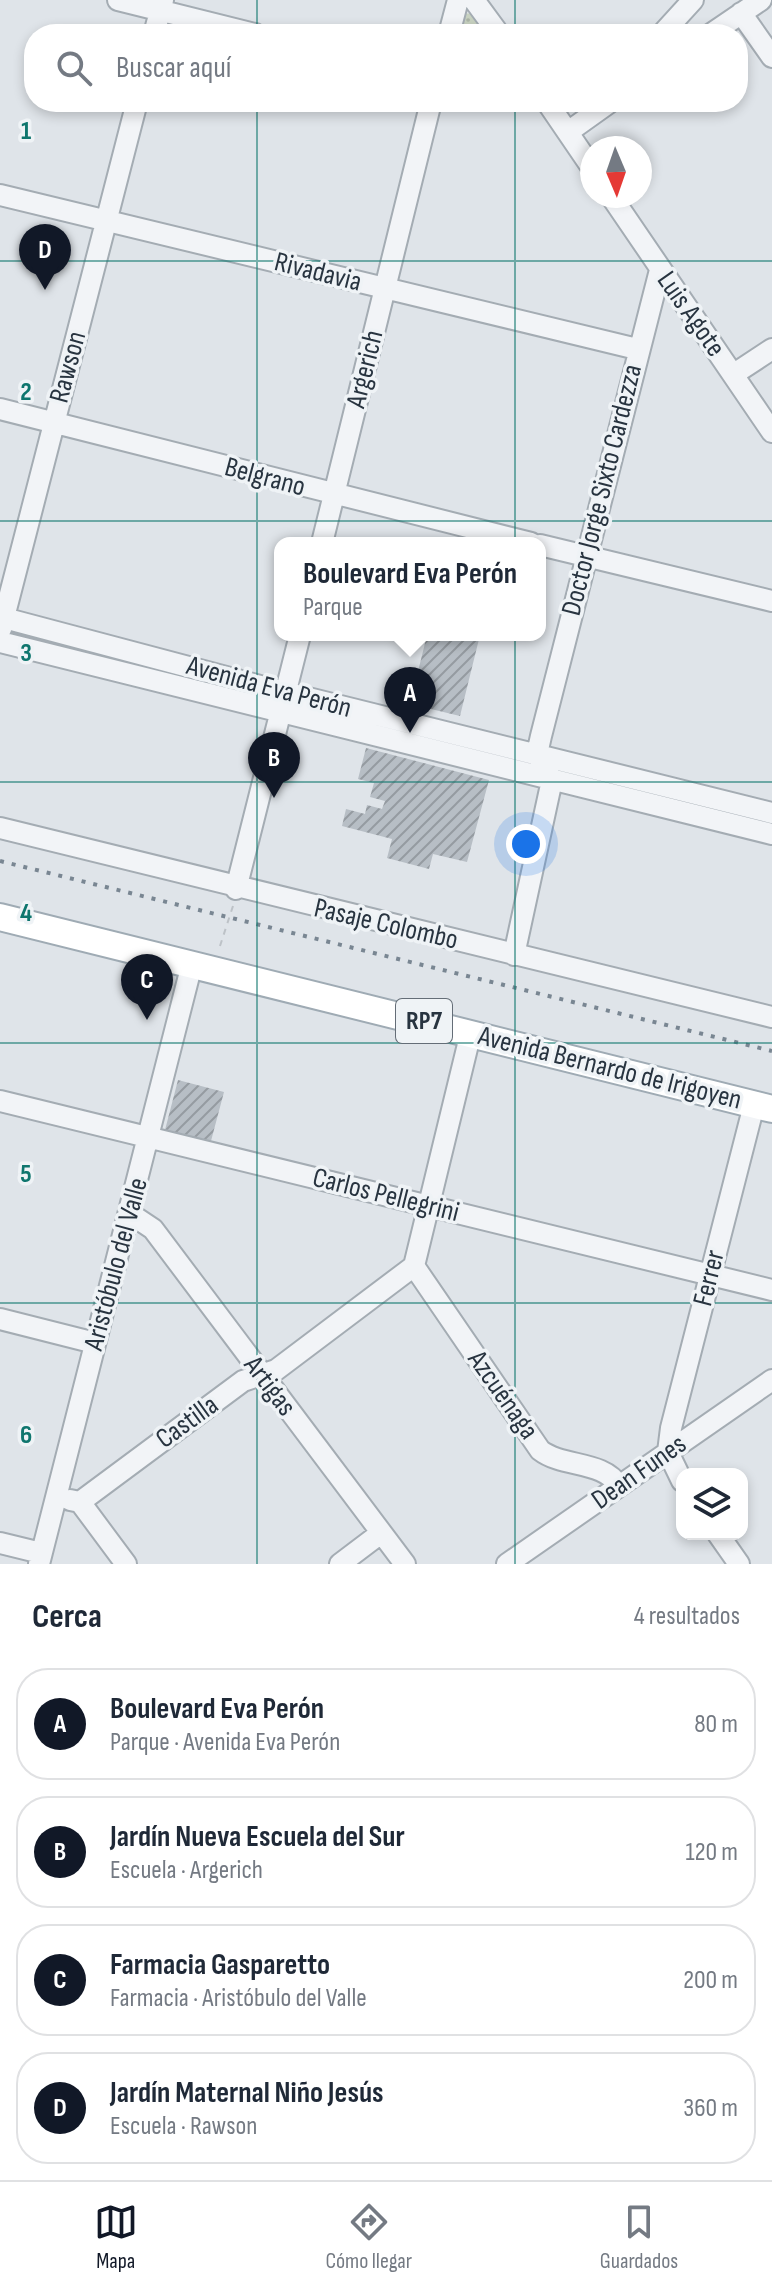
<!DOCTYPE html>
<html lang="es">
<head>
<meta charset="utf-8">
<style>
	body { margin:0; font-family:"Sofia Sans Condensed",sans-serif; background:#f2f2f3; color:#1f2937 }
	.controls { position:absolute; right:24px; bottom:24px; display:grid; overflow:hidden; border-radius:16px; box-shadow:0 4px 12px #0003 }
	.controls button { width:72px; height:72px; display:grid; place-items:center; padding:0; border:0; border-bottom:2px solid #e0e1e3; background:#fff; color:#1f2937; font:40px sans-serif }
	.compass { position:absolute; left:580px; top:136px; width:72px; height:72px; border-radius:50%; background:#fff; box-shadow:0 4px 12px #0003; rotate:178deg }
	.you { position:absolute; left:526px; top:844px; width:28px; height:28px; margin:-20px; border:6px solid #fff; border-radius:50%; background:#1a73e8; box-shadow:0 0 0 12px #1a73e833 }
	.badge { display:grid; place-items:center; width:52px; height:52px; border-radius:50%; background:#111827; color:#fff; font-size:26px; font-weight:700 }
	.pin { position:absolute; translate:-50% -66px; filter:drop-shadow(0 2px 4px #0008) }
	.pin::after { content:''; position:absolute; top:42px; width:28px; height:24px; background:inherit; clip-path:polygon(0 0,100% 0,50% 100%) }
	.popup { position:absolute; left:274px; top:537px; width:272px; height:104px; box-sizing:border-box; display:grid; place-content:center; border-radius:16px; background:#fff; filter:drop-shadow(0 2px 6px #0005); font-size:26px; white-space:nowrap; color:#747a83 }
	.popup b { font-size:30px; color:#1f2937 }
	.popup::after { content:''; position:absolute; left:50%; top:100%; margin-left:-16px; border:16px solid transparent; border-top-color:#fff }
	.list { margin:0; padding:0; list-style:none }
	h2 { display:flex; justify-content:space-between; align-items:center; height:104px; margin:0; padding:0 32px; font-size:34px }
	h2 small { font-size:26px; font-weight:400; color:#747a83 }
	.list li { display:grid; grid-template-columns:52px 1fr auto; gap:24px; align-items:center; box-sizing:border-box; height:112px; margin:0 16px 16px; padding:0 16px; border:2px solid #e0e1e3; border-radius:32px }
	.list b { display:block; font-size:30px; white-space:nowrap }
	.list p { margin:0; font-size:26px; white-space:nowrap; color:#747a83 }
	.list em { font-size:26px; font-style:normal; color:#747a83 }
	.icon { flex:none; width:44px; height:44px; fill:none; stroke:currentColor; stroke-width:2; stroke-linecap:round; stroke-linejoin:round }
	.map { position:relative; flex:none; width:772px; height:1564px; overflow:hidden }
	.search { position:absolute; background:#fff; box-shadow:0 4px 12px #0003; left:24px; right:24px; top:24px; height:88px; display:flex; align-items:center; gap:20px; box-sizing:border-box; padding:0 28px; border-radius:32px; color:#747a83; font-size:30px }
	.sheet { height:616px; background:#fff }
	nav { display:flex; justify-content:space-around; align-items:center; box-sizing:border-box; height:112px; border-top:2px solid #e0e1e3; background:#fff; font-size:22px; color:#747a83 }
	nav a { display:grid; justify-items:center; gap:4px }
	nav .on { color:#111827 }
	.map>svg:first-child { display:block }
</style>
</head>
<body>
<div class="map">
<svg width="772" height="1564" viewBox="0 0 772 1564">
	<defs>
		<pattern id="grass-dots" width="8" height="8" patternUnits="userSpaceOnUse" patternTransform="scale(2)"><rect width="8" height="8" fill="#c8d2c1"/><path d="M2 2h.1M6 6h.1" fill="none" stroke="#acb5a7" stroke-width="1.8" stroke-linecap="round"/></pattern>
		<pattern id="building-hatch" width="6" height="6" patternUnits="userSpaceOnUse" patternTransform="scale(2)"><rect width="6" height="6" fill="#b7bec5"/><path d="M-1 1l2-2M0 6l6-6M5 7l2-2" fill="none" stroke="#959ba1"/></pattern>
	</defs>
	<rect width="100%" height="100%" fill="#dfe4e9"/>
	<path fill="url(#grass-dots)" d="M472,13l17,21h-41l16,-20z"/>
	<path fill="url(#building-hatch)" d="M427,635h53l-20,81 -50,-12z
		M366,748l123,32 -22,82 -34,-8 -4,15 -42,-11 5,-19 -50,-13 4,-17 19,5 2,-9 15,4 3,-8 -15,-4 4,-14 -16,-4z
		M178,1080l46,12 -13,49 -46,-11z"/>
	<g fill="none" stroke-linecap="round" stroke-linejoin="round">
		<g stroke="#a4acb3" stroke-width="24">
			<path id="minor" d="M118,0l137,34
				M474,0l25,34
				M741,13l31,44
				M154,34l9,-34
				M449,34l9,-34
				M662,34l31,-34
				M711,34l50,-34
				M547,102l45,66
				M568,132l42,-30
				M0,195l637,154
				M611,196l161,236
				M734,374l38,-25
				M0,409l531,134
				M322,543l109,-441
				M540,545l232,56
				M0,617l268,71 504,125
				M1,629l136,-527
				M0,642l772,192
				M0,828l772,189
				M236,889l64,-254
				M514,955l38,-175 -15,-26 4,-18 119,-466
				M0,1101l772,189
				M129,1213l24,16 252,335
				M414,1266l126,184c23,18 63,10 79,36
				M414,1266l57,-234
				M0,1319l95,24
				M682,1481l-14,-29 3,-24 83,-323
				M70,1500l10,2 46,62
				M80,1502l163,-121 33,-11 138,-104
				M718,1534l21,30
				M0,1543l41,10
				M39,1564l153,-600
				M340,1564l41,-31
				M507,1564l265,-184"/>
		</g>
		<g stroke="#9fabb4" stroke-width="30">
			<path id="major" d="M0,917l772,192"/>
		</g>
		<path stroke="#bdc2c7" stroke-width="2" stroke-dasharray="6 6" stroke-linecap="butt" d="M220,946l13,-40"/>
		<use href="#minor" stroke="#f2f4f7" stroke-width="20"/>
		<use href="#major" stroke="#fff" stroke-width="26"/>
		<path stroke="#798692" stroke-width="4" stroke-dasharray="4 8" stroke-linecap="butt" d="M0,861l772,190"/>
	</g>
	<path fill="none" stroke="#0f766e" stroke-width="2" stroke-opacity="0.55" d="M257,0v34M515,0v34M257,102v1462M515,102v1462M0,261h772M0,521h772M0,782h772M0,1043h772M0,1303h772"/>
	<g text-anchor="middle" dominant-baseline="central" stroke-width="7" stroke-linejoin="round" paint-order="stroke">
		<rect fill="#eff3f6" stroke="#646d77" stroke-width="2" x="396" y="999" width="56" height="44" rx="6"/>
		<g font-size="26" font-weight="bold" fill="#283440">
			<text x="424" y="1021">RP7</text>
		</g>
		<g font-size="28" fill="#283440" stroke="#eff3f6">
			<text transform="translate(318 272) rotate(14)">Rivadavia</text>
			<text transform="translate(691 314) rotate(55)">Luis Agote</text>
			<text transform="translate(68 367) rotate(-75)">Rawson</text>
			<text transform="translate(365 369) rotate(-76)">Argerich</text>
			<text transform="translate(265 477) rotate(15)">Belgrano</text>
			<text transform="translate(602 490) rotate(-76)">Doctor Jorge Sixto Cardezza</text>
			<text transform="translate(269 687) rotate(15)">Avenida Eva Perón</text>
			<text transform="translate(386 924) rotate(13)">Pasaje Colombo</text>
			<text transform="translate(610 1068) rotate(14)">Avenida Bernardo de Irigoyen</text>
			<text transform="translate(386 1195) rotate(14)">Carlos Pellegrini</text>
			<text transform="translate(116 1264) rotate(-75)">Aristóbulo del Valle</text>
			<text transform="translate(709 1278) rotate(-76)">Ferrer</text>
			<text transform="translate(270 1386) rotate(53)">Artigas</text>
			<text transform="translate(503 1395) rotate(55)">Azcuénaga</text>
			<text transform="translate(187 1422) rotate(-36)">Castilla</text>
			<text transform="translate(639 1472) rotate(-35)">Dean Funes</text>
		</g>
	</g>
	<g font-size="26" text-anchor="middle" font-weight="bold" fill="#0f766e" stroke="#eff3f6" stroke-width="7" stroke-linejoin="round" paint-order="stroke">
		<text x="26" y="139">1</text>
		<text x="26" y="400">2</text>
		<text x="26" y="661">3</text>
		<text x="26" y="921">4</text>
		<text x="26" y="1182">5</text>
		<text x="26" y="1443">6</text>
	</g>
</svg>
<div class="controls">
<button><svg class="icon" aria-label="layers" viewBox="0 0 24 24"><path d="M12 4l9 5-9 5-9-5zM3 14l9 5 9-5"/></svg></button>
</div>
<svg class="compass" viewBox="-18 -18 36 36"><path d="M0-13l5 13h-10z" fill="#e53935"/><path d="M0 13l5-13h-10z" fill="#747a83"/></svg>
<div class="you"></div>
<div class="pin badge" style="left:410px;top:733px">A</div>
<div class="popup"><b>Boulevard Eva Perón</b>Parque</div>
<div class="pin badge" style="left:274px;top:798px">B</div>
<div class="pin badge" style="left:147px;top:1020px">C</div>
<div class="pin badge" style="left:45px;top:290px">D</div>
<div class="search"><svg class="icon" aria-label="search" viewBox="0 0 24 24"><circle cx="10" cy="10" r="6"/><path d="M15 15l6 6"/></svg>Buscar aquí</div>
</div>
<section class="sheet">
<h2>Cerca<small>4 resultados</small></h2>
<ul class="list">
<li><span class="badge">A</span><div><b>Boulevard Eva Perón</b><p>Parque · Avenida Eva Perón</p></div><em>80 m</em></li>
<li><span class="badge">B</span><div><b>Jardín Nueva Escuela del Sur</b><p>Escuela · Argerich</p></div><em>120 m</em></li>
<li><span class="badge">C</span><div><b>Farmacia Gasparetto</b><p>Farmacia · Aristóbulo del Valle</p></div><em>200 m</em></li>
<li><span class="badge">D</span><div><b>Jardín Maternal Niño Jesús</b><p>Escuela · Rawson</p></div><em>360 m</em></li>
</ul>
</section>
<nav>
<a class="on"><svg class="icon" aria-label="map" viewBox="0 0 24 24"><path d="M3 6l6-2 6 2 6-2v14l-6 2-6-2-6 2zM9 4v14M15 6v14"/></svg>Mapa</a>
<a><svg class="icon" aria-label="directions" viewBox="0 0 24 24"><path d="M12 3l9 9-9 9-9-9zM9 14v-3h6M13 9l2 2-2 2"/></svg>Cómo llegar</a>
<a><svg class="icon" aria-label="saved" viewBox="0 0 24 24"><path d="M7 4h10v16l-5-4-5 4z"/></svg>Guardados</a>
</nav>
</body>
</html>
